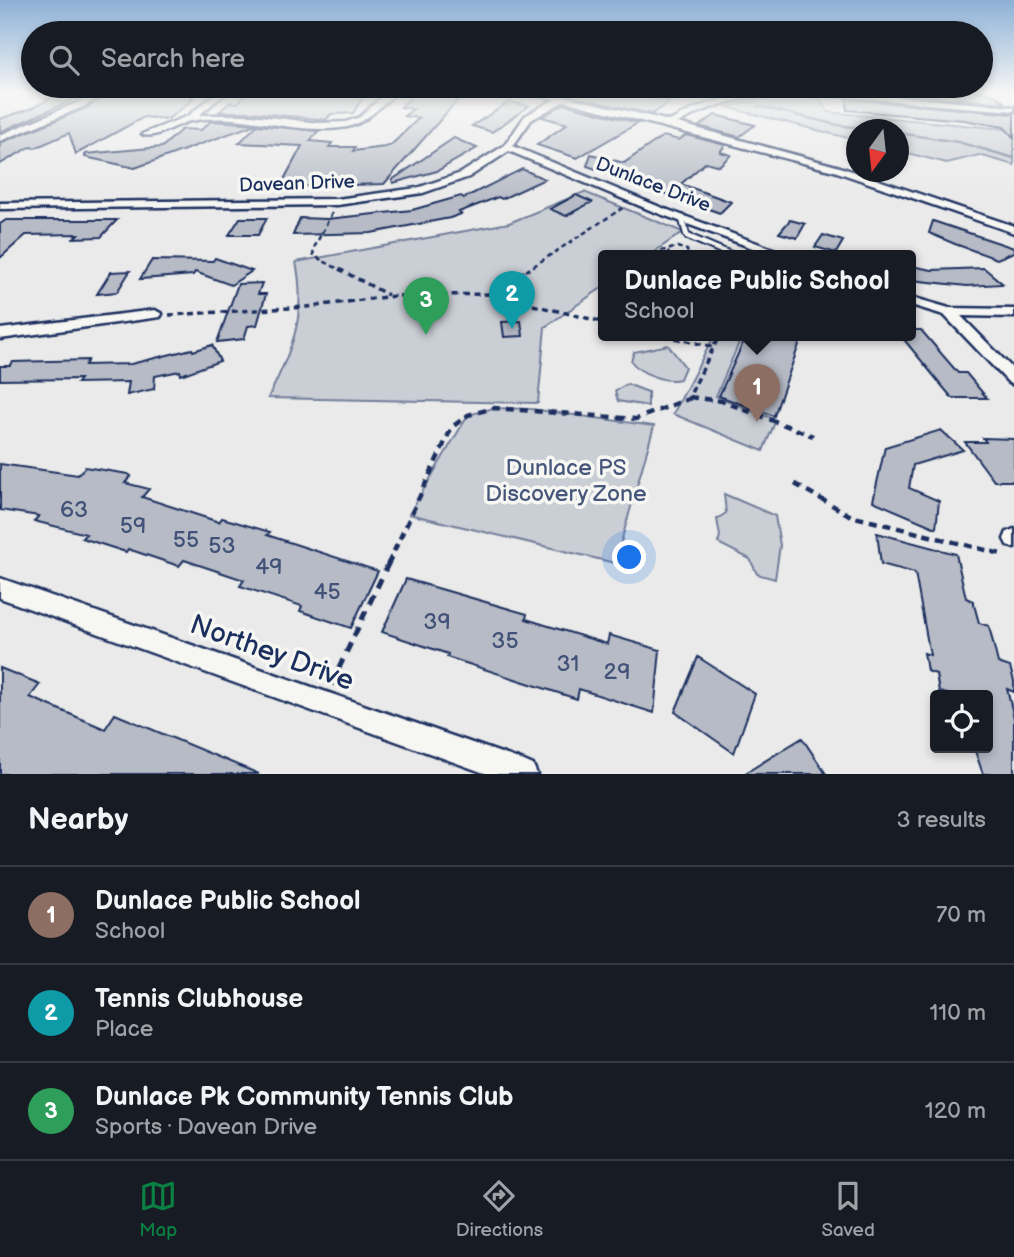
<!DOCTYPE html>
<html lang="en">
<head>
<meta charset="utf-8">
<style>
	body { margin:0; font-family:"Balsamiq Sans",sans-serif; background:#242831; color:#f1f3f6 }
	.controls { position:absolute; right:21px; bottom:21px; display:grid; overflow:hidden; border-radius:7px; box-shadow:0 4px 10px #0003 }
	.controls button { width:63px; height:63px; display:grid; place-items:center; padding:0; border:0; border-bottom:2px solid #363941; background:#171b24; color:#f1f3f6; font:35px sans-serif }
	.compass { position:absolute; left:846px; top:119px; width:63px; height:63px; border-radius:50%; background:#171b24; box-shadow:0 4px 10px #0003; rotate:195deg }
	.you { position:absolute; left:630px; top:558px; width:24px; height:24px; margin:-18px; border:5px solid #fff; border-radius:50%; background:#1a73e8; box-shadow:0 0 0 10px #1a73e833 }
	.badge { display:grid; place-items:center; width:46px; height:46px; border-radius:50%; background:#0b8043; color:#fff; font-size:23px; font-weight:700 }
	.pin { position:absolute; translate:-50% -58px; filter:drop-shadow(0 2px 4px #0008) }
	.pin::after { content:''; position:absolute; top:37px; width:24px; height:21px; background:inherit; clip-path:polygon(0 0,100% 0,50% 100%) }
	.popup { position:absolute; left:598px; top:250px; width:318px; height:91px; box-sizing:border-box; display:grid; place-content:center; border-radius:7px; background:#171b24; filter:drop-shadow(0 2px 5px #0005); font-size:23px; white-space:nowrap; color:#9ea1a6 }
	.popup b { font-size:26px; color:#f1f3f6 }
	.popup::after { content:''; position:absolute; left:50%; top:100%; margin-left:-14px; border:14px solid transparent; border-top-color:#171b24 }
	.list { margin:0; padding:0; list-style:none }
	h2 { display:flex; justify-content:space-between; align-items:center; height:91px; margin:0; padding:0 28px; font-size:30px }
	h2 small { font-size:23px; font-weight:400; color:#9ea1a6 }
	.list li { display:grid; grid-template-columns:46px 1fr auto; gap:21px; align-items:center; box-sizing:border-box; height:98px; padding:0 28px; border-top:2px solid #363941 }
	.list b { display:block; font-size:26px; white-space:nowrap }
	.list p { margin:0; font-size:23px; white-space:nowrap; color:#9ea1a6 }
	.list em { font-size:23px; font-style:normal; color:#9ea1a6 }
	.icon { flex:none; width:38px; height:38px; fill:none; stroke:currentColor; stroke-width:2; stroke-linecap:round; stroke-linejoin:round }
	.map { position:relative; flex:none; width:1014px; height:774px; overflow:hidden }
	.search { position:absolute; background:#171b24; box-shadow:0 4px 10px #0003; left:21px; right:21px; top:21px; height:77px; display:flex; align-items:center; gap:18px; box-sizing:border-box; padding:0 24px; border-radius:38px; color:#9ea1a6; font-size:26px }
	.sheet { height:385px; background:#171b24 }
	nav { display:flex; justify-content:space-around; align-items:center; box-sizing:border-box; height:98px; border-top:2px solid #363941; background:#171b24; font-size:19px; color:#9ea1a6 }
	nav a { display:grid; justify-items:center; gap:4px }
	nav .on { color:#0b8043 }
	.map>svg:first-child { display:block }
</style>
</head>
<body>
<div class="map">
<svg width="1014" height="774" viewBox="0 0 1014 774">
	<rect width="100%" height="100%" fill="#e9eae9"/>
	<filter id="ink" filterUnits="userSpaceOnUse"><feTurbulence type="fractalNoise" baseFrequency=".0143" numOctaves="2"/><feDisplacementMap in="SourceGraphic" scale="14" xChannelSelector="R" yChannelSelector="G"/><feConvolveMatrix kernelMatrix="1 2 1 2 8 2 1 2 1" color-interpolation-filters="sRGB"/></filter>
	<g filter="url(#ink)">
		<path fill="#caced5" stroke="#727e9a" stroke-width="2" d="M818,97l10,15 186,18v35l-35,-10 -32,8 -48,-12 -1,-21h-42v10l-130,-33 42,-8z
			M584,192l99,40 -35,24h-45v31l-58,40 -7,76 -270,-5c24,-48 39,-82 28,-136l213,-39z
			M714,336h28l-26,60 60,24 -13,31 -90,-37z
			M668,345l17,22 -5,12c-14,4 -40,-5 -49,-18l3,-9z
			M627,384l21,8v14l-30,-5 -3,-10z
			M494,408l37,1 123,17 -39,137 -206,-49 59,-99z
			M724,494l51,22 5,29 -5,34 -18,-5 -7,-15 -32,-16 2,-7 -3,-17 9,-6z"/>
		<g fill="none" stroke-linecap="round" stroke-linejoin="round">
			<path stroke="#6c7995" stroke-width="2.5" d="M0,94l8,-3
				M757,106l81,19 37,5
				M898,133l60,9 56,16"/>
		</g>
		<path fill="#b6bbc6" stroke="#1b2f5e" stroke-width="2" d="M138,91h60l-8,7h4l-4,4 -22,17 -24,-2 -68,37 -7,-21 -34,15 -5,-1 -30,17v-21l86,-35 22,-14h26z
			M367,91l-14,22 -22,1 -5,6 -75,-8h-32l11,-10 8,1 9,-11z
			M416,91h28l18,4 -78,89 -104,3 22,-41 -63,-3 18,-18 61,6 -8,10 22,2 -3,4h26l-2,4 32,-4 6,-2 28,-27 -15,-2 9,-7 -12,-2z
			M544,91h80l46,11 -18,12z
			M865,91h117l16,6 7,6z
			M60,93h28l-88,39v-13l32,-11z
			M847,99l167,15v24l-10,-11 -40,-7 -117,-10z
			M509,102l20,4 -37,26 -20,-6z
			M564,104l74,19 -61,35 -40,-13 30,-21 -25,-7z
			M715,115l40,10 -16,12 -40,-11z
			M211,121l45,3 -121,44 -50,-11v-3l77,-7 20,-18 19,1z
			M686,135l39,10 -5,7 11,3 -12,11 -13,-4 -25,22 50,18 -11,11 -133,-47 4,-12 33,9 39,-27 16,4z
			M454,138l23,10 -40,23 -44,12 -1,-3z
			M522,169l23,10 -43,20 -4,-2 -39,15 2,2 -11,4 -79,15 -78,2 7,-17 27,1 85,-9 49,-14 3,2z
			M576,195l16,7 -26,14 -16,-7z
			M240,218h27l-9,17h-29z
			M6,220h111l-16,17 -27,1 4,-4 -52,1 -26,23v-34z
			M790,220l15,4 -8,14 -18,-5z
			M933,221l81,27v4l-17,7 -42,-15 -26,-11z
			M823,235l20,6 -7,12 -21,-6z
			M215,258l37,13 -21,14 -36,-13 -2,3 -53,4 12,-19 61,1z
			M911,266l21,4 52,-2 19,16 -36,2 -56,-6z
			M130,271l-13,21 -20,2 14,-22z
			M262,283l-4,11h8l-9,31 -9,1 -4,13 -27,3 21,-58z
			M521,321l2,15 -19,1 -2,-15z
			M911,330h10l37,43h8l21,25h-35l-51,-62h10z
			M746,336h56l-28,80 -55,-20z
			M212,345l8,16 -39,14 -1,-4 -25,5 -1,13 -27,6 2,-13 -52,1 3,-4 -80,1v-14h10l3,-4 75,-2 -3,5 46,-1 61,-15 1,2z
			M941,430l22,20 -50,15 -4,23 30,13 -3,27 -63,-27 12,-54z
			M983,438l31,1v42h-20l-29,-39h21z
			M0,464l78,11 7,-8 43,7 3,2 -6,7 24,6 -7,8 77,25 3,-4 48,14 -3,3 111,36 -27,57 -51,-17 2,-5 -62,-20 4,-6 -60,-20 -5,6 -51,-17 -2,3 -44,-14 4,-4 -52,-13 5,-5 -39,-6z
			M877,533l79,21 10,44 7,3 6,22 10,3 9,37 12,4 4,14v11l-7,-3 7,29v56h-31l-9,-26h14v-53h-37l-12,-3 -3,-18 -9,-3 -3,-18 6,2 -15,-82 -34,-9z
			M406,579l121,35 -1,5 81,25 2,-9 51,15 -6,63 -75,-24 -2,10 -130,-42 1,-3 -66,-22z
			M698,657l57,37 -21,59 -59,-41z
			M0,668l40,16 -10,13 75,32 10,-15 144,60h-259z
			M802,738l24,36h-82z"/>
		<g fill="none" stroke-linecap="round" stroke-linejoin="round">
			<g stroke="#1b2f5e" stroke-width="9">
				<path id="service" d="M682,219l5,17 47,20"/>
			</g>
			<g stroke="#1b2f5e" stroke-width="5">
				<path id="minor" d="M97,91h10l-22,15 -85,35v-6l79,-33z
					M219,91h9l-29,24h52l68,8 27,-1 14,-5 26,-24 13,-2c-18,13 -30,31 -52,36 -51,9 -104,-16 -156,-6 -13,2 -38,20 -49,13l46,-18z
					M516,91l47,5 107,25c67,-40 145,-31 220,-25 42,4 83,7 124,11v4c-43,-3 -85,-7 -128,-11 -71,-6 -144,-15 -208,23l162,44 174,59v7l-180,-62 -270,-70 -33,19 -18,26 147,61 132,49h-18l-122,-45 -143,-60 -40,26 -46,16 -86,12 -337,4v-6l337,-4 80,-11 44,-15 44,-28 20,-29 30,-17z
					M911,297l38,11 65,1v8l-53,-1 53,54v15l-5,-2 -65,-68 -33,-10z
					M155,310l7,4 -2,3 -160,22v-10z
					M1014,529v19l-7,-3 -3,-6 3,-7z
					M0,578l524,183 9,4 4,9h-50l-487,-176z"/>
			</g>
			<path stroke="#1b2f5e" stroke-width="2.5" stroke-dasharray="5 3.5" stroke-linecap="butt" d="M332,213l-19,37 1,6 28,15
				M655,256l3,-5 9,-1
				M670,256l-3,-6 10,-3 10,3 1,6
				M526,271l98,-64"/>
			<path stroke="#1b2f5e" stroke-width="3.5" stroke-dasharray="6 4.5" stroke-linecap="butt" d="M339,269l49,26
				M492,295l111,27
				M169,315l138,-8 87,-11 96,-2 39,-25
				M665,336l49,11
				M691,399h-3l31,-63"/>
			<path stroke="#1b2f5e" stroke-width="4.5" stroke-dasharray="8 6" stroke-linecap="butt" d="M689,397l33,4 91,35
				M795,484l56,32 154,39
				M388,564l64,-137 16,-12 26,-7 142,11 52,-20"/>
			<path stroke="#1b2f5e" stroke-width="5" stroke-dasharray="10 8" stroke-linecap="butt" d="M331,685l58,-123"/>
			<use href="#service" stroke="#f6f6f2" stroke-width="5"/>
			<use href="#minor" fill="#f6f6f2" fill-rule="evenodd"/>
		</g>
	</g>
	<linearGradient id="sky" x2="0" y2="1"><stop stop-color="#8cb0d6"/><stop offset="0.46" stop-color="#f5f6f5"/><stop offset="1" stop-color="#f5f6f5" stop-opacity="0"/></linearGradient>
	<rect width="1014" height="200" fill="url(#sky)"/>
	<g text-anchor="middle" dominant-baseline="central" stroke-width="7" stroke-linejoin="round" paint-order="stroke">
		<g font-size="19" fill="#1b2f5e" stroke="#f6f6f2">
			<text transform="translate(297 184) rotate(-2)">Davean Drive</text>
			<text transform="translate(653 185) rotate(21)">Dunlace Drive</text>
		</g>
		<g font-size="23" fill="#47577c" stroke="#f6f6f2">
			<text x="566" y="468">Dunlace PS<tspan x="566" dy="26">Discovery Zone</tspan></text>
		</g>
		<g font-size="23" fill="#425278">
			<text x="74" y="510">63</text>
			<text x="133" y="526">59</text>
			<text x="186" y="540">55</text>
			<text x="222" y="546">53</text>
			<text x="269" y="567">49</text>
			<text x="327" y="592">45</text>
			<text x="437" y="622">39</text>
			<text x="505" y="641">35</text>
			<text x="568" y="664">31</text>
			<text x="617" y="672">29</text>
		</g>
		<g font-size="28" fill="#1b2f5e" stroke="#f6f6f2">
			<text transform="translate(272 653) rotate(20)">Northey Drive</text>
		</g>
	</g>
</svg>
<div class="controls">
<button><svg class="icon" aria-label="locate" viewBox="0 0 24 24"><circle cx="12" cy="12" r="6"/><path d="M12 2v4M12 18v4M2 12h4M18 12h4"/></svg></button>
</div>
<svg class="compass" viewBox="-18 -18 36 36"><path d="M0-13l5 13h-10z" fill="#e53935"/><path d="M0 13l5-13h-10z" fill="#9ea1a6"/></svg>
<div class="you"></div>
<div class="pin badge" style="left:757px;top:422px;background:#8d6e63">1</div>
<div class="popup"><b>Dunlace Public School</b>School</div>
<div class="pin badge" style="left:512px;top:329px;background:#0f9aa8">2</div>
<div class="pin badge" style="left:426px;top:335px;background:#2e9e5b">3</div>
<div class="search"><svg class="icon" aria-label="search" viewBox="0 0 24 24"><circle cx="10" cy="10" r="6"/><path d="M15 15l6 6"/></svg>Search here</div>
</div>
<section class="sheet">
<h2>Nearby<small>3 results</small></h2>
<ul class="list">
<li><span class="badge" style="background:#8d6e63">1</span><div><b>Dunlace Public School</b><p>School</p></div><em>70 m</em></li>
<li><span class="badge" style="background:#0f9aa8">2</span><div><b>Tennis Clubhouse</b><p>Place</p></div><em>110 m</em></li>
<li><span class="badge" style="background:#2e9e5b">3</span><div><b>Dunlace Pk Community Tennis Club</b><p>Sports · Davean Drive</p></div><em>120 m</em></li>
</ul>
</section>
<nav>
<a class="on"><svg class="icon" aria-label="map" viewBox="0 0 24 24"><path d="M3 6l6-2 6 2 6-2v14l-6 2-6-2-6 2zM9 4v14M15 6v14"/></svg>Map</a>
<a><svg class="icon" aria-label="directions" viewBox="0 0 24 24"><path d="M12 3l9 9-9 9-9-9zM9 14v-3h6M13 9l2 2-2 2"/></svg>Directions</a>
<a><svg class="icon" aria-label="saved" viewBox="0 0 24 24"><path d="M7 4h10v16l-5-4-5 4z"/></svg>Saved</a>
</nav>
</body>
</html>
